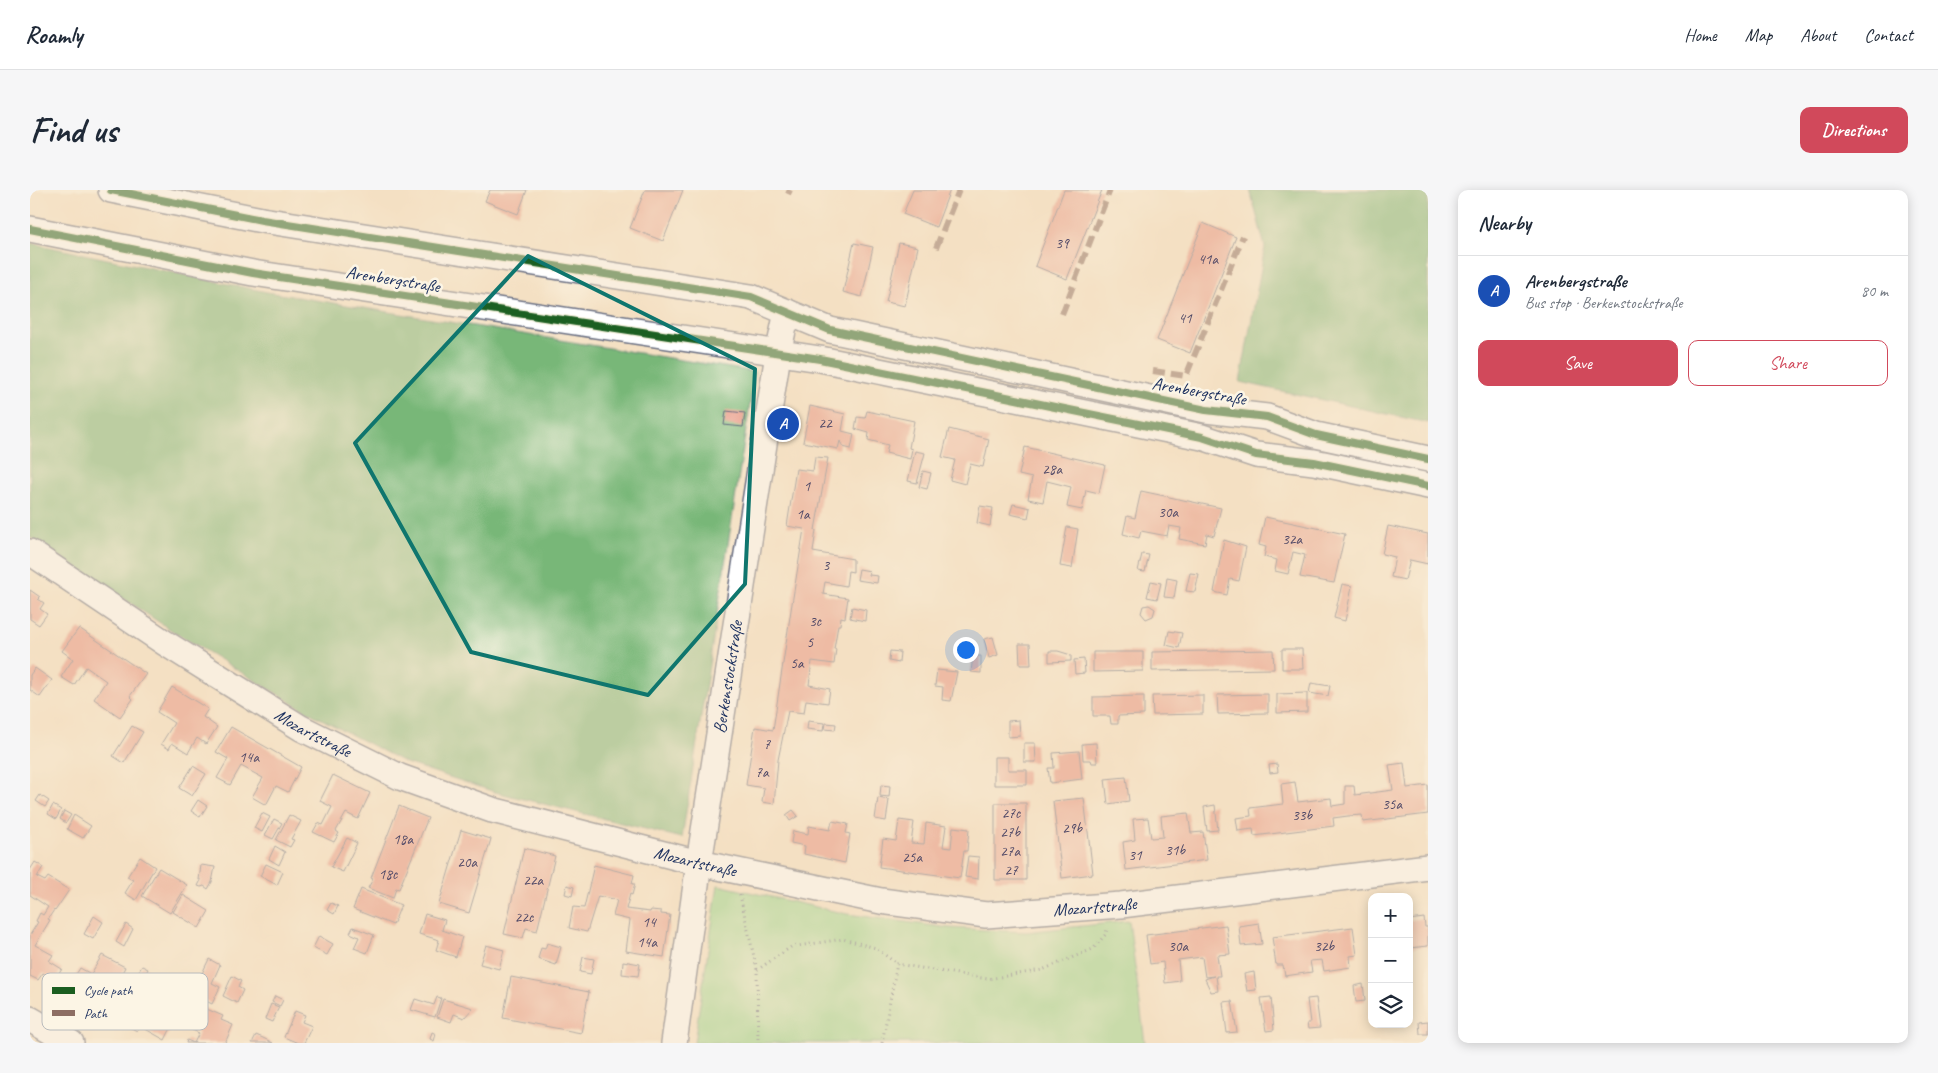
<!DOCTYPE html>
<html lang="en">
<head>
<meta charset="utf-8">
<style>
	body { margin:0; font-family:Caveat,sans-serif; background:#f6f6f7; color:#1f2937 }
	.controls { position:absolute; right:15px; bottom:15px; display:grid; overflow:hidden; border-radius:10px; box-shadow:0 2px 12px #0003 }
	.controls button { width:45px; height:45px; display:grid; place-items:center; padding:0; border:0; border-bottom:1px solid #e0e1e3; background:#fff; color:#1f2937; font:25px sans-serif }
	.you { position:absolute; left:935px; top:459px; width:18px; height:18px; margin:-12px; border:4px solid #fff; border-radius:50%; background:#1a73e8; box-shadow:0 0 0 8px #1a73e833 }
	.badge { display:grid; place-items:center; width:32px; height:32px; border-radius:50%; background:#d1495b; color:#fff; font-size:16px; font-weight:700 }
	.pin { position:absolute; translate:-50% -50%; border:2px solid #fff; box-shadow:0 1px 5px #0006 }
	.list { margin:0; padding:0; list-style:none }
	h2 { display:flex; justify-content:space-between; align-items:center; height:65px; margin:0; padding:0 20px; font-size:21px }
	h2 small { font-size:16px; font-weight:400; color:#747a83 }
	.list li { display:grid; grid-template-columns:32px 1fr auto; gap:15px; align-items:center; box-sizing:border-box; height:70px; padding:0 20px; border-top:1px solid #e0e1e3 }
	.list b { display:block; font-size:19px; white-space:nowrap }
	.list p { margin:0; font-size:16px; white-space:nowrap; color:#747a83 }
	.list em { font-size:16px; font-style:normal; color:#747a83 }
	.actions { display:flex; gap:10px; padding:15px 20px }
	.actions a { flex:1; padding:11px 0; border:1px solid #d1495b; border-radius:10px; text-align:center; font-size:18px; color:#d1495b }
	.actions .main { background:#d1495b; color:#fff }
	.icon { flex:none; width:28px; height:28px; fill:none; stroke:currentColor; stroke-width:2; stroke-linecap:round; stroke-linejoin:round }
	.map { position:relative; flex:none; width:1398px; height:853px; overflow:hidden; border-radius:10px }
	header { display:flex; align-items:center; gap:30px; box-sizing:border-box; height:70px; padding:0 25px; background:#fff; border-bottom:1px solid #e0e1e3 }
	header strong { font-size:24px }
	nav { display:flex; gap:28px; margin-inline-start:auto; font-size:18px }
	.intro { display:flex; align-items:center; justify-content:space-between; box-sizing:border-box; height:120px; padding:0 30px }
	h1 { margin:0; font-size:35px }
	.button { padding:12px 22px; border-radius:10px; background:#d1495b; color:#fff; font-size:18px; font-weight:700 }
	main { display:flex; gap:30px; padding:0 30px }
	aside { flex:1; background:#fff; border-radius:10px; box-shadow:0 2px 12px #0003 }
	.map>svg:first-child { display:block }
</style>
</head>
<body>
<header>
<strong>Roamly</strong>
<nav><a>Home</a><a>Map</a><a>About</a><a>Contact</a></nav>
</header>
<div class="intro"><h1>Find us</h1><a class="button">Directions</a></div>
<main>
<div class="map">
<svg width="1398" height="853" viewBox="0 0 1398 853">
	<rect width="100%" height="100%" fill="#fcf5e5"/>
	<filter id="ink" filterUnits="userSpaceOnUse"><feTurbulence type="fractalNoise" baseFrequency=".02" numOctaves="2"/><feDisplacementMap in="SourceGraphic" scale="10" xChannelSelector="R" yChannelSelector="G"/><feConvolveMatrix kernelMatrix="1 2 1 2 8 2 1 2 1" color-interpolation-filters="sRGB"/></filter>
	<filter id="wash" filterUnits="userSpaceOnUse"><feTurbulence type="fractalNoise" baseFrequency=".0096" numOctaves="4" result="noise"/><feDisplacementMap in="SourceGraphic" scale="20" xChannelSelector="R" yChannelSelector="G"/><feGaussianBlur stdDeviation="1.12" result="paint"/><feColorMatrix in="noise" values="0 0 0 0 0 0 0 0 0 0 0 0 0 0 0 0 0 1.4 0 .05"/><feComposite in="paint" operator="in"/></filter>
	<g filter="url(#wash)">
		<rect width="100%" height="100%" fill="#f4e0c3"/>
		<path fill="#96d68d" stroke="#588276" d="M688,695l129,29 102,14 77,4 103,-11 16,122h-451z"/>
		<path fill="#78b778" stroke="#4a736b" d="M1220,0h178v233l-188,-41 25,-135z
			M0,53l237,49 488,80 -73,466 -187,-46 -89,-29 -102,-53 -130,-78 -144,-95z"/>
		<g id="blocks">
			<path fill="#e68f7f" d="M460,0h37l-9,24 -33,-13z
				M615,0h38l-20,51 -33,-13z
				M883,0h37l-14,37 -33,-13z
				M1034,0h38l-35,89 -32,-13z
				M1173,33l33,14 -46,116 -33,-13z
				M824,53l19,4 -11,50 -19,-5z
				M869,53l19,4 -13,59 -19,-4z
				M780,216l35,8 -3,17 12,3 -3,15 -8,-2 -3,-6 -2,8 -35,-7z
				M696,221l19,2 -2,14 -19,-2z
				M837,221l47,10 -5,27 3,1 -2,10 -24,-6 2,-8 -20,-5 1,-7 -14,-4 2,-12 8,1z
				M919,239l40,10 -6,28 -13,-3 -5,20 -15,-4 5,-20 -13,-3z
				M995,257l80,18 -6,28 -13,-3 -4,20 -15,-3 4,-20 -24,-6 -4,21 -15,-3 4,-21 -13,-3z
				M885,261l10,2 -8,30 -9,-2z
				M785,267l13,1 -13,72h1l-3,22 40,7v13l-5,-1 -2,15 -21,-4 -2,12 25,4 -3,20 -4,-1 -1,8h-2l-4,24h2l-2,15 -22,-3 -3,24 21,4 -2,14 -22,-3 -2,13 -16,-2 -10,49 -4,44 -12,-2 2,-14 -18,-3 9,-58 18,3 18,-120 13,-81 -17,-3 9,-57 17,2z
				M893,281l8,2 -4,16 -8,-2z
				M1111,301l80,17 -7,28 -7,-2 -2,10 -26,-5 2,-11 -12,-2 -2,10 -26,-5 -2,7 -16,-4 4,-18 8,2z
				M983,314l17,4 -2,10 -18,-4z
				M950,316l13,2 -3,18 -13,-3z
				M1235,327l80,17 -11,49 -34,-6 5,-22 -12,-3 -5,22 -13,-3 2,-11 -13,-3 2,-10 -7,-2z
				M1358,336l40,8v30l-18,-4 -5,20 -14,-3 4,-20 -13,-3z
				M1037,337l11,2 -6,39 -12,-2z
				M1194,350l22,7 -7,34 -9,-2 -3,16 -13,-3z
				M1112,364l7,1 -4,17 -7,-1z
				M829,379l11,2 -1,4 9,1 -1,7 -20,-3z
				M1160,383l9,1 -4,18 -9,-1z
				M1137,388l10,2 -3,18 -10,-1z
				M1121,391l10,2 -4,16 -10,-2z
				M1312,394l10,2 -7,35 -11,-3z
				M0,400l10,7 -2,2 6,4 -4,6 7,5 -8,11 -9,-6z
				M1119,415l6,4 -2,7 -7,3 -5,-6 2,-7z
				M822,417l14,3 -1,11 -15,-3z
				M49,438l67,46 -16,22 3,3 -13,18 -26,-18 12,-18 -20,-14 -12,18 -13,-8 12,-18 -11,-8z
				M1139,441l13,2 -3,15 -13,-3z
				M963,447l5,18 -9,3 -5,-19z
				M989,454h11l1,21h-11z
				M1252,459h20l1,20h-21z
				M1243,460l1,19 -122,2v-19z
				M860,461l10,1 -1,11 -10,-2z
				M1019,461h9l13,4v6l-22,1z
				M1063,462h50v19l-50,1z
				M943,466h8v17l-10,-1z
				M1054,469l1,14 -10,1 -1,-14z
				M5,478l17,12 -12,17 -10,-7v-15z
				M907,480l20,2 -6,29 -9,-1 1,-13 -8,-1z
				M1281,493l19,3 -2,10 -19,-3z
				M142,497l36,22 -5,8 14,10 -11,17 -9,-6 -9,15 -16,-10 -3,6 -8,-5 13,-21 -17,-11z
				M1277,503v19l-30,1v-19z
				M1238,504v19l-50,1 -1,-19z
				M1173,505v19l-50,1 -1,-19z
				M1114,506v19l-26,1v8h-7l-1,-8h-17v-19z
				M989,530l1,16 -12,1v-16z
				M778,531l16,2 -1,8 -16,-2z
				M796,533l10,1 -1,6 -10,-1z
				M102,536l11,6 -19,31 -11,-7z
				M201,537l70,40 -13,25 -12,-6 -10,19 -14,-8 11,-19 -22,-12 -11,19 -13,-7 11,-19 -12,-7z
				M994,553h11l1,19h-12z
				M1066,553l1,20h-5l-1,-3h-8l-1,-16z
				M1049,561l3,28 -32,4 -2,-15h6l-1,-15z
				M964,567h14v13h19v15h-33z
				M1374,573l3,25 21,-3v29l-65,8 -1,-7 -14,1 -15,2 1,8 -80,10 -1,-7 -15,2 -2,-13 15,-2 -1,-8 33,-4 -2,-20 14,-2 3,20 33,-4 1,8 13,-2v-18h9l1,9 38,-5 -4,-25z
				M1247,574l1,8 -8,1 -1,-8z
				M163,576l13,8 -14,22 -13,-8z
				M303,585l37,18 -12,26 -12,-6 -10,18 3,2 -5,9 -21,-10 5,-9 5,2 9,-18 -12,-6z
				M1096,587l3,24 -21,3 -3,-25z
				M851,595l9,1 -1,11 -9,-1z
				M10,605l9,6 -4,6 -9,-6z
				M848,608l11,2 -3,21 -11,-2z
				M1054,608l9,76 -31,4 -9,-77z
				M168,610l9,6 -7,11 -9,-6z
				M965,613h31v77h-31z
				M23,615l8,5 -5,9 -8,-5z
				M1185,615l3,25 -11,1 -3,-24z
				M369,616l29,12 -29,71 -3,-1 -3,10 -25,-10 5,-9 -2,-1z
				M763,620l5,6 -8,5 -4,-6z
				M34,621l7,4 -5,8 -6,-4z
				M232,623l8,4 -8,15 -8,-4z
				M1158,623l3,20 12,-1 4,28 -81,10 -3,-28 12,-2 -2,-21 15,-1 3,20 12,-1 -2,-21z
				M44,625l17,11 -8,12 -16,-9z
				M259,625l12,6 -10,18 3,1 -4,7 -14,-7z
				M244,629l8,4 -9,16 -8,-4z
				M869,630l15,2 -3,21 13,1 2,-21 20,3 -3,21 8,1 2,-21 16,2 -2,22h-3l-4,27 -81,-11 4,-28 13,2z
				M802,631l16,3 -2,9 4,1 -5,29 -41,-9 1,-8 -14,-3 2,-12 15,3 1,-8 21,4z
				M431,640l30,9 -22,74 -30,-9z
				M317,648l10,5 -14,29 -12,-5z
				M245,656l10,6 -6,13 -10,-6z
				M494,658l31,8 -18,75 -11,-3 -3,10 -19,-4z
				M938,666l11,1 -1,22 -13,-2z
				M110,667l15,10 -19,33 -11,-7 8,-13 -6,-3z
				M5,672l8,5 -6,10 8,4 3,-4 21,13 -14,21 -1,-1 -6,9 2,1 -15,25 18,10 -4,6 13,8 -7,11 -12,-7 -5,7 -8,-4v-41l8,-13 -2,-1 4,-8 3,2 5,-8 -18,-12v-25z
				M236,674l17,8 -6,13 -17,-9z
				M171,675l14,2 -3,15 -4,7 -4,-3 -3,1 -3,-1 3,-6h-2z
				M564,675l40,10 -2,9h3l-3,11 -2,-1 -4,15 24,3 1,-2 10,1v3l9,1 -6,42 -38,-6 4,-31 -17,-4 4,-16 -19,-4 -11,36 -18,-4 4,-21 11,1z
				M129,678l28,17 -17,28 -28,-17z
				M537,695l7,2 -2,9 -7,-2z
				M331,699l40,16 -8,20 -40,-16z
				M153,705l26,16 -10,17 -26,-16z
				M301,713l7,3 -4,8 -7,-4z
				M395,724l20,6 -3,10 20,7 -6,20 -20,-7 3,-10 -20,-6z
				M64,726l9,6 -10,17 -9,-5z
				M1394,728l1,9h3v19l-19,2v-28z
				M1229,733l3,21 -21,2 -2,-20z
				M96,734l7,5 -9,18 -8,-5z
				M1196,735l4,29 -13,1 3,21h-4l2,15 -7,1 -6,-13 9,-3 -9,1 -3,-20 -24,3 2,21 -7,1 -8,1 -2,-21 -13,2 -4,-29z
				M323,737l21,8 -7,18 -13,-5 5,-11 -9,-4z
				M1323,737l4,28 -7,1 1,11 -27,4 -2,-11 -12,1 2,11 -27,4 -2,-11h-7l-4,-28z
				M289,746l14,8 -6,11 -14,-7z
				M517,753l14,4 -5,18 -18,-6 3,-11 4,1z
				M456,755l18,5 -5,19 -19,-5z
				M72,765l23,12 -10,20 11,6 16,-27 6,3 -4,9 25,14 -10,18 16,10 -10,20 -25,-14 -3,5 -72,-39 15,-24 11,6z
				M553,767l11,2 -3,15 -11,-2z
				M179,769l11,6 -8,18 8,4 -8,17 -20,-10z
				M593,771l17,3 -2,12 -16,-2z
				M1224,782l2,18 -9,1 -3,-17z
				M202,786l9,5 -3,6 5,3 -6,13 -14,-7z
				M481,787l78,15 -8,41 -78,-15z
				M1333,794l2,17 -9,1 -2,-16z
				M245,806l8,4 -3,6 -8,-4z
				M407,807l4,1 -6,19 -24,-7 4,-11 19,6z
				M1241,807l3,33 -8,1 -5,-33z
				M1286,808l4,30 -12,1 -1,-6h3l-3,-24z
				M413,809l30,9 -9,10 -10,-4 -3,8 -14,-5z
				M1202,811l5,31 -10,1 -4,-31z
				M241,814l8,3 -7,15 -7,-3z
				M172,817l21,9 -2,4 12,5 -8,18h-39l1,-3 7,3 5,-10 -7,-3z
				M265,821l10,4 -3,7 10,4 -8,17h-6l-14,-6z
				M1398,831v13h-8l-1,-12z
				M402,842l4,2 -2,7 -4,-2z
				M226,845l7,3 10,5h-21z"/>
		</g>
	</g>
	<g filter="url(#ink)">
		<use href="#blocks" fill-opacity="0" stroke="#676d81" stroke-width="1"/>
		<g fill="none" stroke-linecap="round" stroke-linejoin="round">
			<g stroke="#676d81" stroke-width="28">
				<g id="minor">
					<path d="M81,0l151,30 489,77 79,33 376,80 61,7 49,18 112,24"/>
					<path d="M0,39l223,44 567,86 382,78 54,18 58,7 114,24"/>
					<path id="s1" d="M0,362l135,91 136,85 99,49 92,33 207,53 182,38 105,14 135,-10 307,-38"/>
					<path d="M0,829l41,24"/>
					<path id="s2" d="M644,853l25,-180 79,-509 9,-42"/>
				</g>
			</g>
			<path stroke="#676d81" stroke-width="3" stroke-dasharray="1 4" stroke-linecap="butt" d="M710,705l17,75 1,73
				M727,780l34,-23 52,-8 33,9 21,16
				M852,853l15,-79 91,15 54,-9 51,-21 13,-15 1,-5"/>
			<use href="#minor" stroke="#fff" stroke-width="25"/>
			<path stroke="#8d6e63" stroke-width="6" stroke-dasharray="12 6" stroke-linecap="butt" d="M758,4l2,-4
				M906,58l23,-58
				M1032,124l48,-124
				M1123,181l33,5 57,-140"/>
			<g stroke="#fcf5e5" stroke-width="11">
				<path id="cycleway" d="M81,0l151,30 489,77 79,33 376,80 61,7 49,18 112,24
					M0,39l223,44 567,86 382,78 54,18 58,7 114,24"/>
			</g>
			<use href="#cycleway" stroke="#1b5e20" stroke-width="8"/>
		</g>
	</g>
	<path d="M0 0H1398V853H0ZM498,66l227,113 -10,215 -97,111 -177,-43 -116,-209z" fill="#f4e0c3" fill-opacity=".55" fill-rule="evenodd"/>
	<path fill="none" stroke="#0f766e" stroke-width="4" stroke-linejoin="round" d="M498,66l227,113 -10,215 -97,111 -177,-43 -116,-209z"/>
	<g text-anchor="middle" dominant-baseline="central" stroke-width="5" stroke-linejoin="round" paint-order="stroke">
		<g font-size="15" fill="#4e4766">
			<text x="1032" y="53">39</text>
			<text x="1178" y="69">41a</text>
			<text x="1155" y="128">41</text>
			<text x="795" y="233">22</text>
			<text x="1022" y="279">28a</text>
			<text x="777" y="296">1</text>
			<text x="1138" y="322">30a</text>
			<text x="773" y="324">1a</text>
			<text x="1262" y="349">32a</text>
			<text x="796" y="375">3</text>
			<text x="785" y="431">3c</text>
			<text x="780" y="452">5</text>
			<text x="767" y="473">5a</text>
			<text x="737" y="554">7</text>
			<text x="219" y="567">14a</text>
			<text x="732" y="582">7a</text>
			<text x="1362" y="614">35a</text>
			<text x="981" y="623">27c</text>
			<text x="1272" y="625">33b</text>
			<text x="1042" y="638">29b</text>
			<text x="980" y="642">27b</text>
			<text x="373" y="649">18a</text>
			<text x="1145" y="660">31b</text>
			<text x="980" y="661">27a</text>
			<text x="1105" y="665">31</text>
			<text x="882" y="667">25a</text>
			<text x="437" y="672">20a</text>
			<text x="981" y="680">27</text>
			<text x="358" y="684">18c</text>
			<text x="503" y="690">22a</text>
			<text x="494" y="727">22c</text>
			<text x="619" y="732">14</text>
			<text x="617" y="752">14a</text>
			<text x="1148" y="756">30a</text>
			<text x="1294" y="756">32b</text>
		</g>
		<g font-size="18" fill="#1b2f5e" stroke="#fcf5e5">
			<text transform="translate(363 89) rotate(9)">Arenbergstraße</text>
			<text transform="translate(1169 201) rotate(10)">Arenbergstraße</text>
			<text stroke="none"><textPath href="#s2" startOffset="370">Berkenstockstraße</textPath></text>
			<text stroke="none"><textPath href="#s1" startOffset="336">Mozartstraße</textPath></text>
			<text stroke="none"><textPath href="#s1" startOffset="741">Mozartstraße</textPath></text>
			<text stroke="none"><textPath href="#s1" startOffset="1146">Mozartstraße</textPath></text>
		</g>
	</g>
	<rect x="12" y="783" width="166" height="57" rx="8" fill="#fcf5e5" stroke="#b8babc" stroke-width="1"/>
	<rect x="22" y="797" width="23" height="7" fill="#1b5e20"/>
	<rect x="22" y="820" width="23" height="6" fill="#8d6e63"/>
	<g font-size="14" fill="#1b2f5e">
		<text x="54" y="805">Cycle path</text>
		<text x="54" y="828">Path</text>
	</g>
</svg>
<div class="controls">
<button>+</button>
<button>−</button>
<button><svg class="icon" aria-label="layers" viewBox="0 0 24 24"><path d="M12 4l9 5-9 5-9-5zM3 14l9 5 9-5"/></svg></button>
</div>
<div class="you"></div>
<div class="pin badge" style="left:753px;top:234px;background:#1a4fb4">A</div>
</div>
<aside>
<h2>Nearby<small></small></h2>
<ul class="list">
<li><span class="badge" style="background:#1a4fb4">A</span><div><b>Arenbergstraße</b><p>Bus stop · Berkenstockstraße</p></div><em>80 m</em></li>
</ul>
<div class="actions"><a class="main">Save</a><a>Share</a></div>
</aside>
</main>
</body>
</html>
